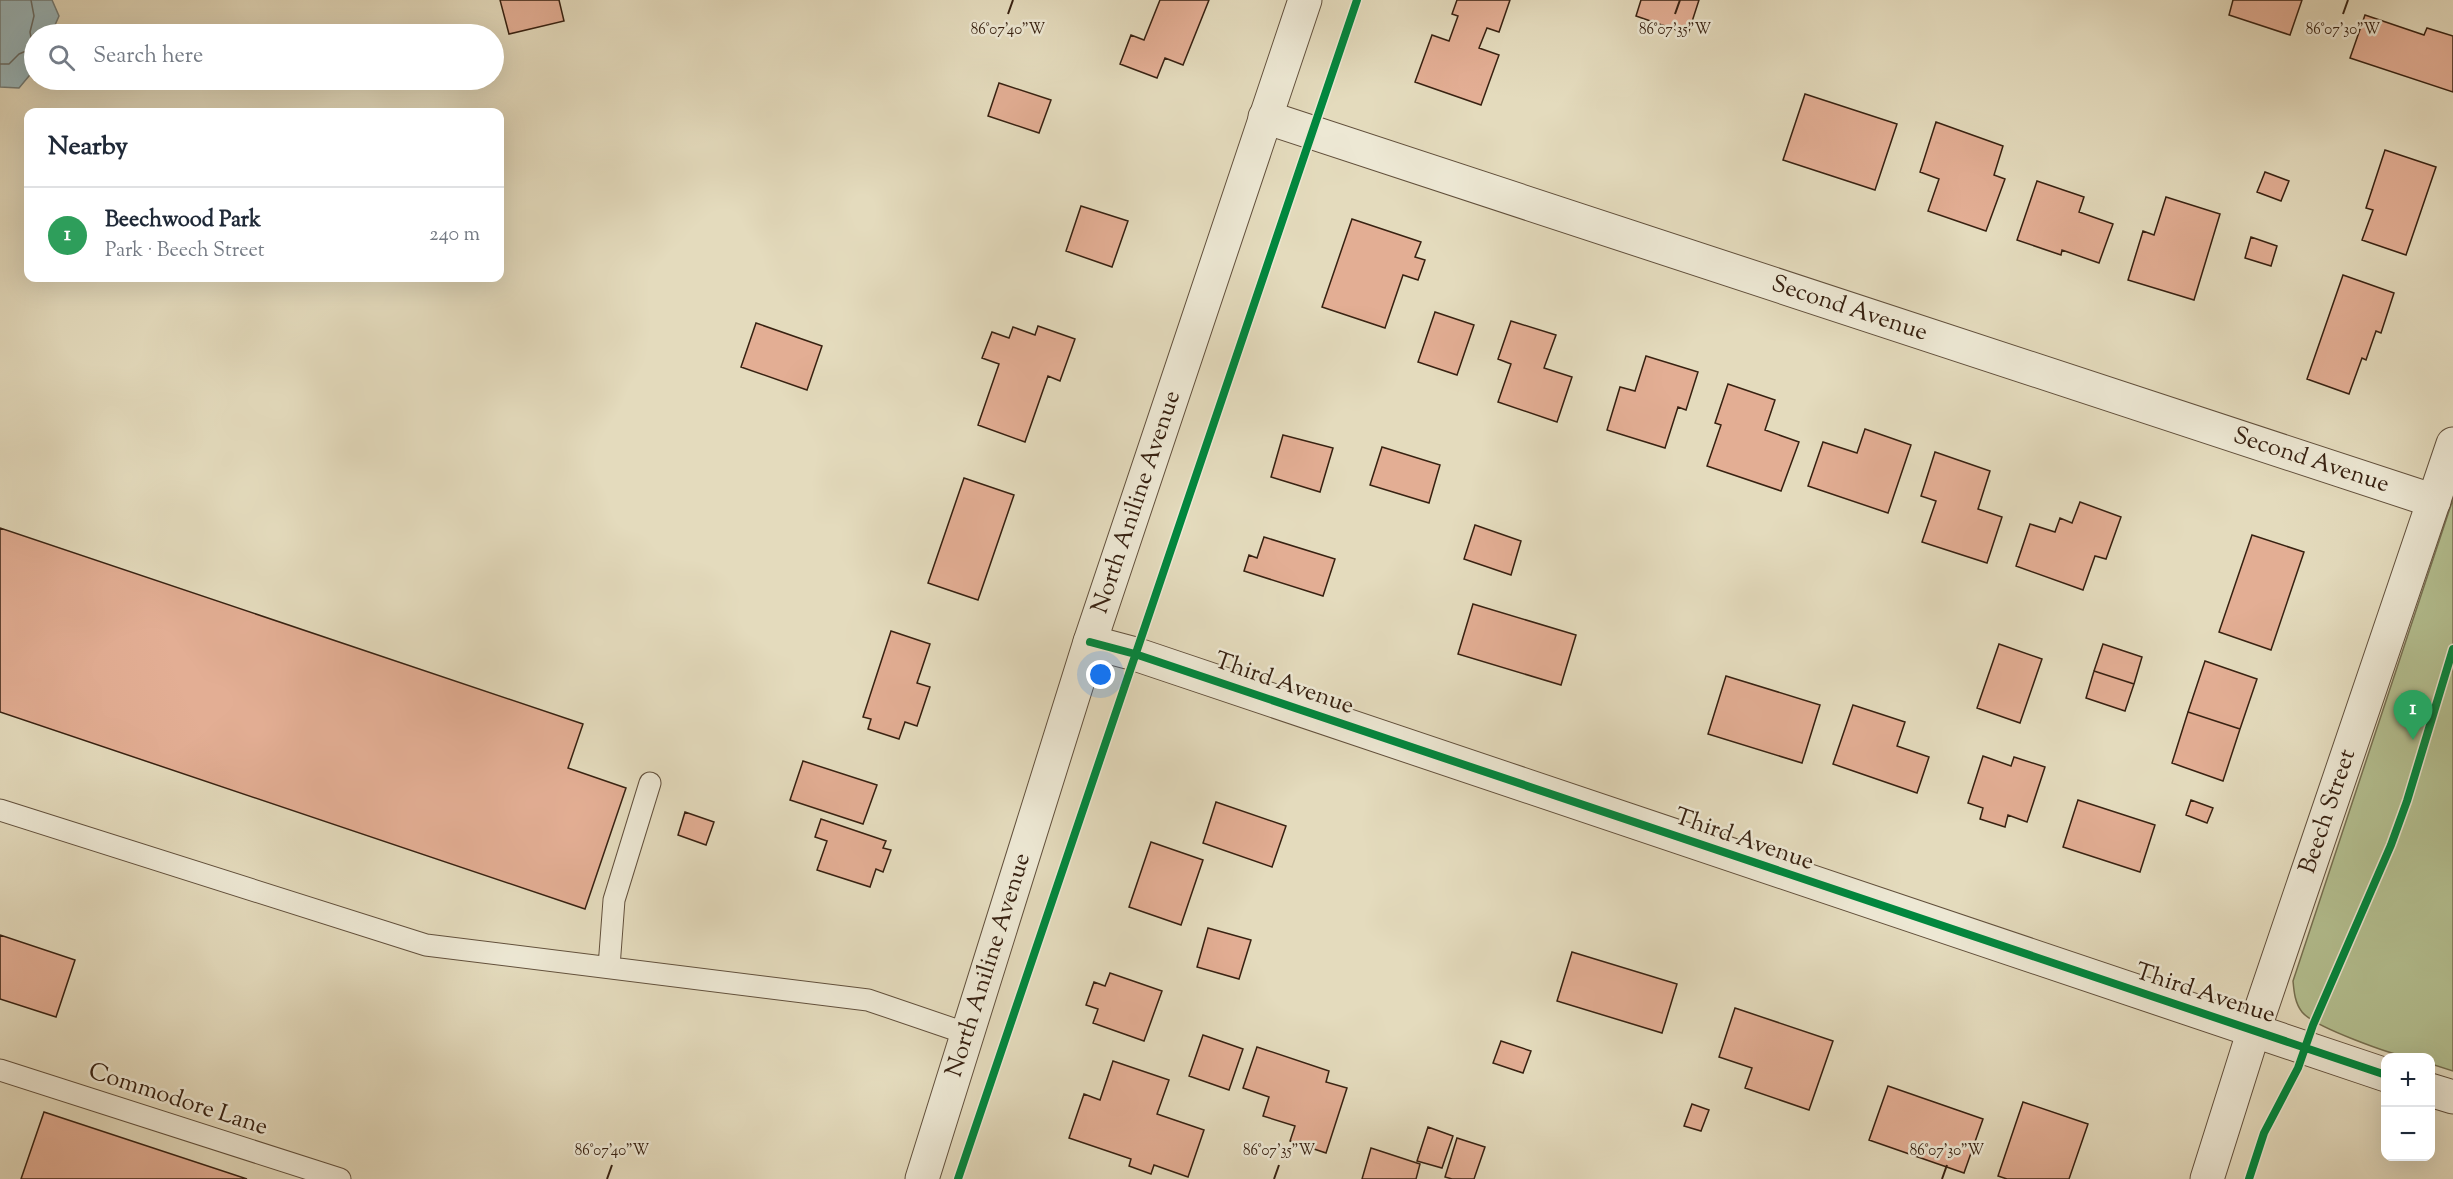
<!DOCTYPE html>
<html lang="en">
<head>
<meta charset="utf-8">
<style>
	body { margin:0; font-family:"Sorts Mill Goudy",serif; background:#f6f6f7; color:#1f2937 }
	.controls { position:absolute; right:18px; bottom:18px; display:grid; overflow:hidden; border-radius:12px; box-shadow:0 6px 24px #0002 }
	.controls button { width:54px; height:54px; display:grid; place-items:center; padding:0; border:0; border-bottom:2px solid #e0e1e3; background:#fff; color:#1f2937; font:30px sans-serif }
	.you { position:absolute; left:1101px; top:675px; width:21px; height:21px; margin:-15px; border:4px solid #fff; border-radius:50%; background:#1a73e8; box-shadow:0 0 0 9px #1a73e833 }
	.badge { display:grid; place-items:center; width:39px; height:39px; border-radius:50%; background:#8f2418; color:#fff; font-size:20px; font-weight:700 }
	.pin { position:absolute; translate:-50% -50px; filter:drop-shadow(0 2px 3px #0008) }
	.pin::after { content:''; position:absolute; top:32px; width:21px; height:18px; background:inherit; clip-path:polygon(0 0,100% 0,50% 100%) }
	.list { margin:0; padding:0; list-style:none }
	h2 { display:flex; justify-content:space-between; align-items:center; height:78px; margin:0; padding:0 24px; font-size:26px }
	h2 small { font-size:20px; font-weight:400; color:#747a83 }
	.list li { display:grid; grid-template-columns:39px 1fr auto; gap:18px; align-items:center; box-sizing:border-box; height:96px; padding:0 24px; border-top:2px solid #e0e1e3 }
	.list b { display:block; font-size:22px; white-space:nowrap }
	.list p { margin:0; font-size:20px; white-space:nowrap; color:#747a83 }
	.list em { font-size:20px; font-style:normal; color:#747a83 }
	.icon { flex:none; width:33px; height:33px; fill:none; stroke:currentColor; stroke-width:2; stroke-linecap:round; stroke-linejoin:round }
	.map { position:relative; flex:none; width:2453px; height:1179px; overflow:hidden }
	.search { position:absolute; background:#fff; box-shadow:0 6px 24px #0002; left:24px; top:24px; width:480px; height:66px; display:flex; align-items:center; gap:15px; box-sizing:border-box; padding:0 21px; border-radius:33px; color:#747a83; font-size:22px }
	.panel { position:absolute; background:#fff; box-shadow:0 6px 24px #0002; left:24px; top:108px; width:480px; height:174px; border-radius:12px }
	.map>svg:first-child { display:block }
</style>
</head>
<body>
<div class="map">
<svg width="2453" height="1179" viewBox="0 0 2453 1179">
	<rect width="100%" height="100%" fill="#e4dbbd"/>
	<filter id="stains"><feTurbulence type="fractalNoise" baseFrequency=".00333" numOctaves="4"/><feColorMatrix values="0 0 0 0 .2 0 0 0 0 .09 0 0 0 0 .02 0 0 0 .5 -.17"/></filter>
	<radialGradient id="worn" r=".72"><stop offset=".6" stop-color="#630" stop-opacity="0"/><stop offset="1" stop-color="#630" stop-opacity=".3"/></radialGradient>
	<path fill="#b4c091" stroke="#767051" stroke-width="1.5" d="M2453,499v572l-22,-7 -1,-6c-5,0 -12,0 -18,0 -20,-3 -98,-31 -110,-46 -7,-9 -8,-20 -9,-31z"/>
	<path fill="#9ab8bc" stroke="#727c78" stroke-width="1.5" d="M0,0h52l7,16 -8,18h-17v36l-15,18 -19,-1z"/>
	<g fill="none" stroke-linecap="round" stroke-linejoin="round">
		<path stroke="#686c66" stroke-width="1.5" d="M0,64h9l10,-10 14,-6 -3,-16 4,-16 -3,-16"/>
	</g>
	<path fill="#e3ae94" stroke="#372111" stroke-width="1.5" d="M500,0h59l5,21 -55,13z
		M1160,0h49l-26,65 -18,-7 -8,20 -37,-14 11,-29 13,5z
		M1457,0h53l-11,32 -12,-4 -8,20 20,7 -18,50 -66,-23 17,-47 17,6 9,-25 -6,-2z
		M1641,0h58l-11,34 -52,-18z
		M2233,0h69l-12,35 -61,-20z
		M2365,15l59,20 3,-7 26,8v56l-103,-34z
		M999,83l52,17 -12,33 -51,-17z
		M1805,94l92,30 -22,66 -92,-30z
		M1936,122l67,24 -9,29 11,4 -19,52 -58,-20 11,-32 -19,-7z
		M2385,150l51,17 -30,88 -44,-15 11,-30 -7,-2z
		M2265,172l24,9 -8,20 -24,-9z
		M2037,181l47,16 -5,15 34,12 -14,39 -37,-13 -1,5 -44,-15z
		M2166,197l54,17 -26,86 -66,-20 15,-49 11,4z
		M1081,206l47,15 -16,46 -46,-16z
		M1352,219l69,23 -6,15 10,3 -7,20 -15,-5 -18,53 -63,-21z
		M2251,237l26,9 -6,20 -26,-8z
		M2343,275l51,18 -13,40 -5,-2 -10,29 -4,-2 -13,36 -42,-15z
		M1435,312l39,13 -17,50 -39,-13z
		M1511,321l45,14 -12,33 28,9 -15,45 -59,-20 13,-38 -13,-5z
		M756,323l66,23 -15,44 -66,-23z
		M1038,326l37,13 -15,42 -12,-5 -23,66 -47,-17 21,-61 -17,-6 10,-26 17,6 4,-11 22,8z
		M1646,356l52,16 -12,38 -8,-3 -13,41 -58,-18 13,-43 15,4z
		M1728,384l47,16 -10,30 34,12 -18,49 -74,-25 14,-41 -6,-2z
		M1865,429l46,16 -23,68 -80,-27 15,-44 34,11z
		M1283,435l50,13 -13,44 -49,-15z
		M1382,447l58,18 -11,38 -59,-18z
		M1935,452l55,19 -12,38 24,8 -15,46 -65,-21 14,-41 -15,-5z
		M964,478l50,17 -36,105 -50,-17z
		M2080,502l41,15 -15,42 -11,-3 -12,34 -67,-24 14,-42 25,8 5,-14 12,5z
		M1475,525l46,16 -10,34 -47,-16z
		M0,528l583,196 -15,44 58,20 -41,121 -585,-197z
		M2252,535l52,17 -33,98 -52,-18z
		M1264,537l71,22 -12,37 -79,-25 5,-16 8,3z
		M1473,604l103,31 -15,50 -103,-31z
		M891,631l39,13 -13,39 13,4 -13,39 -12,-4 -6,17 -31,-10 3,-10 -8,-2z
		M1999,644l43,15 -22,64 -43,-15z
		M2103,644l39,13 -8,27 -40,-13z
		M2205,661l52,18 -17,50 -52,-17z
		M2094,671l40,13 -9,27 -39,-13z
		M1726,676l94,29 -18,58 -94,-29z
		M1853,705l52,17 -8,24 32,11 -12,36 -84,-29z
		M2188,712l52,17 -17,52 -51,-18z
		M1983,756l28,10 3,-9 31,10 -18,55 -19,-7 -3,12 -25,-8 3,-11 -15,-5z
		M803,761l74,24 -14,39 -73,-24z
		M2078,800l77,25 -15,47 -77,-25z
		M2191,800l22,8 -6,15 -21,-8z
		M1216,802l70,24 -14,41 -69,-24z
		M685,812l29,10 -8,23 -28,-10z
		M821,819l65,22 -3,7 8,2 -8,22 -7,-3 -6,18 -53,-17 10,-29 -12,-4z
		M1151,842l52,18 -22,65 -52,-18z
		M1208,928l43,12 -12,39 -42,-12z
		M0,935l75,25 -19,57 -56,-18z
		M1572,952l105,32 -15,49 -105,-32z
		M1110,973l52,18 -18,50 -51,-18 5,-14 -12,-4 8,-23 11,4z
		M1735,1008l98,33 -24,69 -64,-22 7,-20 -33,-11z
		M1203,1035l40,14 -14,41 -40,-14z
		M1501,1041l30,10 -8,22 -30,-10z
		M1257,1047l72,24 -3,11 21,6 -21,65 -36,-12 5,-15 -32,-10 6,-19 -26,-9z
		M1113,1061l56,19 -12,34 47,16 -16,47 -34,-12 -3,9 -22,-8 2,-7 -62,-21 15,-44 16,6z
		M1888,1086l95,33 -19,54 -95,-33z
		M2023,1102l65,22 -19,55h-62l-9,-3z
		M1692,1104l17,6 -8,21 -17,-5z
		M44,1112l203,67h-226z
		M1428,1127l25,9 -11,32 -25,-7z
		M1457,1138l28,9 -11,32h-22l-7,-2z
		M1371,1148l49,16 -4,15h-54z"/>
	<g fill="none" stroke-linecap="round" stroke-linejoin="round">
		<g stroke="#62503c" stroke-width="23">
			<path id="service" d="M0,810l426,135 442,55 100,34
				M609,967l5,-67 36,-117
				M0,1070l340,109"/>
		</g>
		<g stroke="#62503c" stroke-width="35">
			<g id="minor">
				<path id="s1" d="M1265,117l1169,384"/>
				<path d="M1090,642l45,12 1251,421"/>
				<path d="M2430,1090l23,7"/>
				<path id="s2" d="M922,1179l168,-537 215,-642"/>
				<path id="s3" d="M2207,1179l47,-149 199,-586"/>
			</g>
		</g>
		<use href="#service" stroke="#ede8d4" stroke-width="21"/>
		<use href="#minor" stroke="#ede8d4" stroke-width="33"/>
		<g stroke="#ede8d4" stroke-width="11">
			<path id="cycleway" d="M1090,642l45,12 1251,421
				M958,1179l399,-1179
				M2249,1179l15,-46 34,-65 15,-43 78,-180 16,-44 46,-152"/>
		</g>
		<use href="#cycleway" stroke="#00873e" stroke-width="8"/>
	</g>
	<path fill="none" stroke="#372111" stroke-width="2" d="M1008,14l5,-14M1675,14l5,-14M2343,14l5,-14M607,1179l5,-14M1274,1179l5,-14M1942,1179l5,-14"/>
	<g text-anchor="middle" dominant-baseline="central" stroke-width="5" stroke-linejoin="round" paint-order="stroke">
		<g font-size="24" fill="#372111" stroke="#ede8d4">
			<text stroke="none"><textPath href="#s1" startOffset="615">Second Avenue</textPath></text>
			<text stroke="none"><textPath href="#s1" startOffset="1101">Second Avenue</textPath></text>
			<text stroke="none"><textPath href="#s2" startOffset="710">North Aniline Avenue</textPath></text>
			<text transform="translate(1284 684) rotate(19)">Third Avenue</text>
			<text stroke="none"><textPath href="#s3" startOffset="387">Beech Street</textPath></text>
			<text transform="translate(1744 840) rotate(19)">Third Avenue</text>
			<text stroke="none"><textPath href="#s2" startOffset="224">North Aniline Avenue</textPath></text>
			<text transform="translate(2205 994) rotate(18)">Third Avenue</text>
			<text transform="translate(178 1100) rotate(18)">Commodore Lane</text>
		</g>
	</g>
	<g font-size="15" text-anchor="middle" fill="#372111" stroke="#ede8d4" stroke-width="5" stroke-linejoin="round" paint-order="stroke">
		<text x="1008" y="34">86°07'40"W</text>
		<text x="1675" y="34">86°07'35"W</text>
		<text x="2343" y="34">86°07'30"W</text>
		<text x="612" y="1155">86°07'40"W</text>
		<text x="1279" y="1155">86°07'35"W</text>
		<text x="1947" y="1155">86°07'30"W</text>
	</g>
	<rect width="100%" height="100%" filter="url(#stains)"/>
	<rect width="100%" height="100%" fill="url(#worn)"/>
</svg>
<div class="controls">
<button>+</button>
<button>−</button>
</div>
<div class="you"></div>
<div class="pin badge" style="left:2413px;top:740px;background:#2e9e5b">1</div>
<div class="search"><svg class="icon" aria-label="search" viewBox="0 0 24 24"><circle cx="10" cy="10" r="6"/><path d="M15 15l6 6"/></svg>Search here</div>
<section class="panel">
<h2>Nearby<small></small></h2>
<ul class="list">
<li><span class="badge" style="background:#2e9e5b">1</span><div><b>Beechwood Park</b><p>Park · Beech Street</p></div><em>240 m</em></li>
</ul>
</section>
</div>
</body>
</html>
